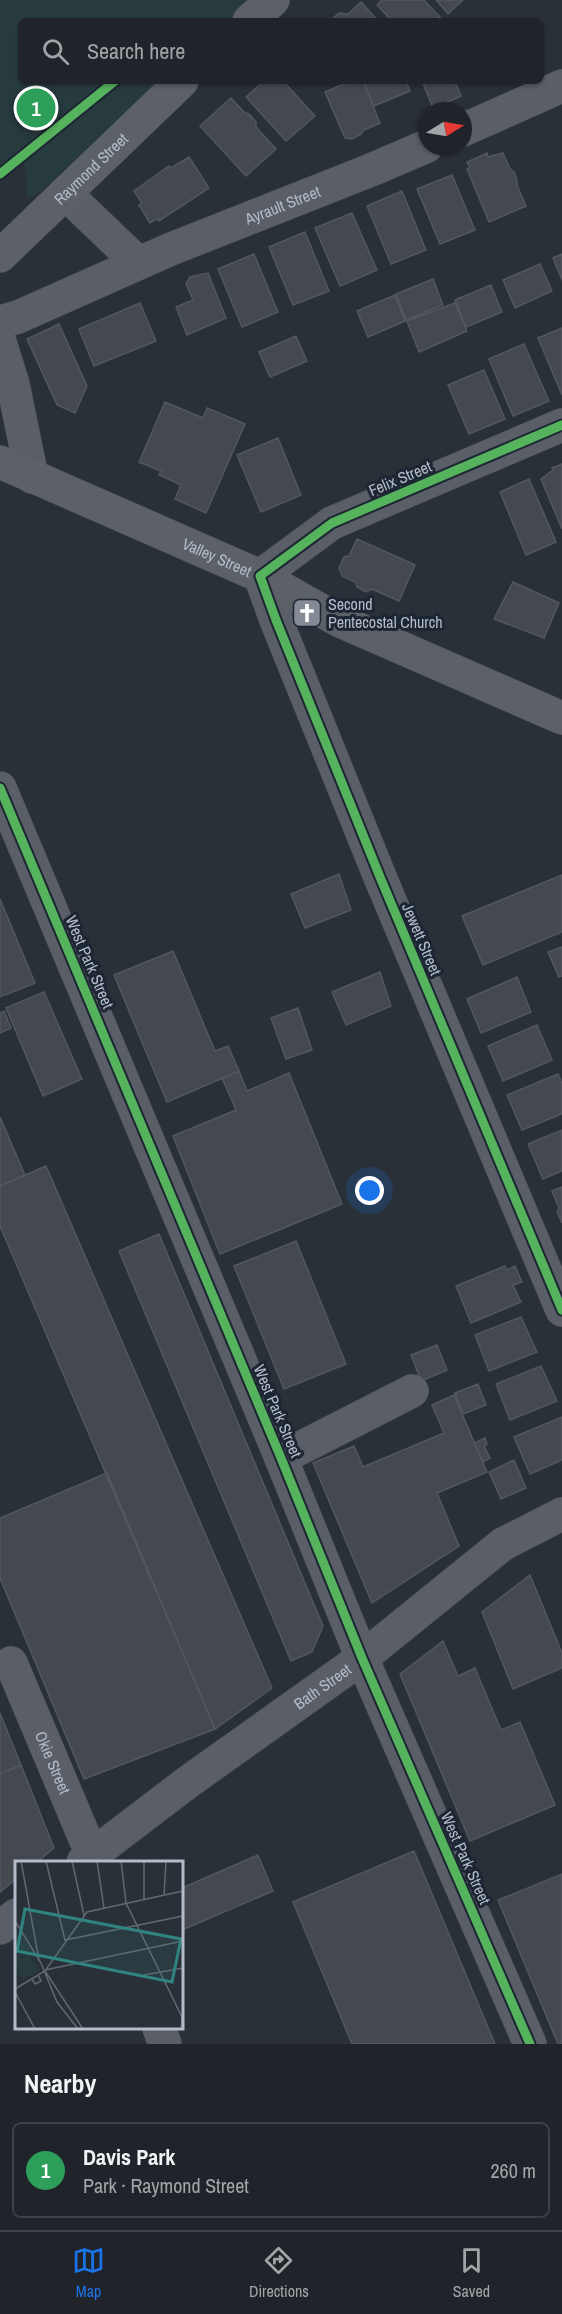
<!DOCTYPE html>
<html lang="en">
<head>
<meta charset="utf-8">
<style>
	body { margin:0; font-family:"Archivo Narrow",sans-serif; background:#282c32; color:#f1f3f6 }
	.compass { position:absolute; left:418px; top:102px; width:54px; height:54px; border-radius:50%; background:#20242a; box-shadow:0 2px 4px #0004; rotate:79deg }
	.you { position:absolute; left:370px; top:1191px; width:21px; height:21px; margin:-15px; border:4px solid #fff; border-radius:50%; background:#1a73e8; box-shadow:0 0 0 9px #1a73e833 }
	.badge { display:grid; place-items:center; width:39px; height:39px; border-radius:50%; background:#1a73e8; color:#fff; font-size:20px; font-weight:700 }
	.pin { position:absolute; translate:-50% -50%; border:3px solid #fff; box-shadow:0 2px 6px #0006 }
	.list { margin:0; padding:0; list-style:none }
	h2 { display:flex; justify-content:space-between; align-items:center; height:78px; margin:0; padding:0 24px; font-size:26px }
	h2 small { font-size:20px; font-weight:400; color:#a2a4a8 }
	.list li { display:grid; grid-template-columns:39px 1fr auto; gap:18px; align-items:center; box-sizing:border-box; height:96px; margin:0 12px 12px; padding:0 12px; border:2px solid #3d4147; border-radius:9px }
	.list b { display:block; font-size:22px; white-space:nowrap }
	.list p { margin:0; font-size:20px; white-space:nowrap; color:#a2a4a8 }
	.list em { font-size:20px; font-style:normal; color:#a2a4a8 }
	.icon { flex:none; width:33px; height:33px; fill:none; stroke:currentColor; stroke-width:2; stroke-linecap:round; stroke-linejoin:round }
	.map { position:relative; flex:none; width:562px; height:2044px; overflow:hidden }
	.search { position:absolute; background:#20242a; box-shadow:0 2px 4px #0004; left:18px; right:18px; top:18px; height:66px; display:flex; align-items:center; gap:15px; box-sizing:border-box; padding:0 21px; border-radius:9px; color:#a2a4a8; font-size:22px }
	.sheet { height:186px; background:#20242a }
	nav { display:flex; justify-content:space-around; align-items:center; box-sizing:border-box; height:84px; border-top:2px solid #3d4147; background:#20242a; font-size:16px; color:#a2a4a8 }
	nav a { display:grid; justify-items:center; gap:3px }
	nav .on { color:#1a73e8 }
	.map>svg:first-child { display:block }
</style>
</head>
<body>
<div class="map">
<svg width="562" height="2044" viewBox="0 0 562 2044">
	<rect width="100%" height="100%" fill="#2a3038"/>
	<path fill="#273a3e" d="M0,0h273l-23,21h-229v60h167l-154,115 -7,2 -1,-30 -7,-15 -19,14z"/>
	<path fill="#444950" stroke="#52575f" stroke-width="1.5" d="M382,0h42l16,17 -3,2 2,2h-47l-15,-16z
		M436,0h27l-15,14z
		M361,2l17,19h-48l9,-8 9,1z
		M264,81h19l32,35 -29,25 -40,-44z
		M351,81h12l17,42 -16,7 -4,5 -8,4 -7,-1 -20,-46z
		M363,81h43l4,10 -36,15z
		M422,81h33l6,15 -28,12z
		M231,98l14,15 4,1 7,8v5l20,22 -30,27 -46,-50z
		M487,153l1,4 15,-4 7,16 4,3 3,8v5l9,21 -37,16 -22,-53 3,-1 -3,-6z
		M189,157l20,31 -50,33 -1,-3 -8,5 -11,-18 3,-2 -8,-12 35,-25 2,2z
		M452,175l23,55 -35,14 -23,-55z
		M402,191l24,59 -35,14 -24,-58z
		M352,213l25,57 -37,16 -25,-58z
		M305,232l24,59 -36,14 -24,-58z
		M254,254l24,58 -36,15 -24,-58z
		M562,254v26l-9,-22z
		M540,264l12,27 -37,17 -12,-28z
		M208,273l18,45 -39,17 -11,-28 17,-7 -7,-17 4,-6z
		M433,279l10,26 -37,15 -10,-26z
		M491,285l11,27 -36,15 -11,-27z
		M395,295l10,26 -37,16 -11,-26z
		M140,303l16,38 -62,25 -15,-37z
		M455,303l12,28 -48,21 -12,-31z
		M59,324l28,62 -12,27 -18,-8 -30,-66z
		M562,328v67l-24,-57z
		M296,336l11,25 -37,16 -11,-25z
		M524,344l25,57 -36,15 -24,-57z
		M484,370l21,49 -36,15 -21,-49z
		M165,402l38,16 4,-10 38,16 -39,89 -31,-14 6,-14 -22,-10 2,-4 -22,-9z
		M278,438l23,57 -40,17 -24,-57z
		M562,464v65l-21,-50 12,-9 -1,-2z
		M529,479l27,63 -30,13 -26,-63z
		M357,539l58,26 -16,36 -27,-12 -6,3 -9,-5 -2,-5 -13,-6 -3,-8 5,-11 5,-1z
		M513,582l46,21 -15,35 -50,-19z
		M339,874l12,36 -46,18 -14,-34z
		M562,875v57l-79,33 -21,-49z
		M0,899l35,84 -35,14z
		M562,947v29l-3,1 -11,-25z
		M173,951l42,100 13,-5 11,25 -72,31 -53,-127z
		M380,972l11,34 -45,19 -14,-33z
		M517,977l14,35 -50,21 -14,-34z
		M44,992l38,87 -39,17 -37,-88z
		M298,1008l14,42 -26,9 -15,-41z
		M4,1011l7,17 -11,5v-20z
		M537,1025l15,35 -49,21 -15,-35z
		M239,1071l8,20 42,-18 53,131 -122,50 -47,-118 63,-26 -14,-32z
		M558,1074l4,9v31l-40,16 -15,-35z
		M0,1117l25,58 -25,11z
		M562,1130v41l-19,8 -15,-35z
		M46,1166l226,522 -57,41 -215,-503v-40z
		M562,1187v36l-5,-11 2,-4 -7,-17z
		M159,1234l164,392 -11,26 -21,9 -172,-410z
		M296,1241l50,123 -62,25 -50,-123z
		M505,1266l2,4 8,-4 7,16 -9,3 8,17 -50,21 -15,-37z
		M521,1317l16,35 -48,19 -14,-36z
		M437,1345l10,25 -26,11 -10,-26z
		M541,1366l16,35 -47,19 -14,-36z
		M478,1384l8,21 -23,9 -8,-21z
		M454,1395l33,77 -50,21 22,53 -87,57 -59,-140 41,-17 9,21 81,-34 -12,-28z
		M562,1417v43l-32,14 -16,-37z
		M485,1438l2,6 -3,2 6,12 -7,4 -9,-19z
		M514,1460l12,28 -25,11 -12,-27z
		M107,1473l108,256 -131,50 -84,-201v-60z
		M530,1575l32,78v15l-49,21 -31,-77z
		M443,1641l15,35 17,-8 26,62 19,-8 35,83 -85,36 -70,-167z
		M0,1713l21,52 -21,9z
		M21,1765l33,83 -17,14h-21v17l-16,13v-118z
		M414,1851l81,193h-143l-59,-142z
		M258,1855l15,36 -91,39v-42z
		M562,1874v170h-4l-60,-144z"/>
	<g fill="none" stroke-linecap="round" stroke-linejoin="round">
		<g stroke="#484c53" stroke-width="34">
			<g id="minor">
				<path d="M463,130l99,-44"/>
				<path d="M65,193l73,70"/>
				<path id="s1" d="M0,322l18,-5 153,-68 200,-79 56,-24"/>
				<path d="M0,342l13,42 19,93"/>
				<path d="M562,425l-230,98 -72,53 16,44 104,257 182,433"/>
				<path d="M0,788l281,670 81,200 168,386"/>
				<path d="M281,1458l131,-67"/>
				<path id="s2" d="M11,1663l84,199"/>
				<path id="s3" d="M83,1862l105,-80 174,-124 141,-114 59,-30"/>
				<path d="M0,1928l16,-13"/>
				<path d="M159,2028l6,16"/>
			</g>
		</g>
		<g stroke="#484c55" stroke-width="34">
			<g id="major">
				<path d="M249,21l24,-21"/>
				<path id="s4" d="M0,256l182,-175"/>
				<path id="s5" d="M0,462l260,114 80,45 222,97"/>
			</g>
		</g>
		<use href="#minor" stroke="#5a5e66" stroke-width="33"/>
		<use href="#major" stroke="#5c6168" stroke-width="33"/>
		<g stroke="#1d2633" stroke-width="13">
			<path id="cycleway" d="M0,174l115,-93
				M562,425l-230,98 -72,53 16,44 104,257 182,433
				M0,788l281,670 81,200 168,386"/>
		</g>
		<use href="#cycleway" stroke="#56b35d" stroke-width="9"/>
	</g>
	<defs>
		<g id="church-square" transform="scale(1.5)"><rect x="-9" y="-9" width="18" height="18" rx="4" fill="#848b96" stroke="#1d2633"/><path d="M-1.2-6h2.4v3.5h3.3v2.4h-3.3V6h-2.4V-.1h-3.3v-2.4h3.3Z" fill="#fff"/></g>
	</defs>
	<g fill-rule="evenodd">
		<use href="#church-square" x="307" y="613"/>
	</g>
	<g text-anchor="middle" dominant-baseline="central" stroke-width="6" stroke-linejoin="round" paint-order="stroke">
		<g font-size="16" fill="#b4bcc9" stroke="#1d2633">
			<text stroke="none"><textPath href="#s4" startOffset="126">Raymond Street</textPath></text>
			<text stroke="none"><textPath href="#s1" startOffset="306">Ayrault Street</textPath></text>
			<text transform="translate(400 478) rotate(-23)">Felix Street</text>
			<text stroke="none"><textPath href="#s5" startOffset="237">Valley Street</textPath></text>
			<text transform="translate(422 939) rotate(67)">Jewett Street</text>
			<text transform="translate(90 962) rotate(67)">West Park Street</text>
			<text transform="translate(278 1411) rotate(67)">West Park Street</text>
			<text stroke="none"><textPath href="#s3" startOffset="297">Bath Street</textPath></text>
			<text stroke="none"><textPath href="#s2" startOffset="108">Okie Street</textPath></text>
			<text transform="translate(466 1858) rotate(66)">West Park Street</text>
		</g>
		<g font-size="16" fill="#b4bcc9" stroke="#1d2633" text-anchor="start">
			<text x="328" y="604">Second<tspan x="328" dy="18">Pentecostal Church</tspan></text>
		</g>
	</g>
	<g transform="translate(15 1861)">
		<rect width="168" height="168" fill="#2a3038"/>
		<path d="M0,67l17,24 -3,1 10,18 -15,8 -9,-7z" fill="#273a3e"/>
		<path fill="none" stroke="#616872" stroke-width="1.5" d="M6,0l18,99M31,0l19,79 118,-24M57,0l12,54M82,0l7,47M106,0l5,42 56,114 -1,12M129,0v38M149,34l2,-34M0,60l26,42 16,39 21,27M30,109l138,-29M30,110l38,58M129,114l39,-7M17,118l3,5 6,-3 -3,-6M0,128l30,-18 42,-59 96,-21M0,131l20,37"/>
		<path fill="#308480" fill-opacity="0.15" stroke="#308480" stroke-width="3" d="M10,48l156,30 -9,43 -155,-31z"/>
		<rect width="168" height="168" fill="none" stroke="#b4bcc9" stroke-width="3"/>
	</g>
</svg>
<svg class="compass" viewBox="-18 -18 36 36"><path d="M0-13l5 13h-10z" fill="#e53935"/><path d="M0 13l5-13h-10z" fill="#a2a4a8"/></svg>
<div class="you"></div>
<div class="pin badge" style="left:36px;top:108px;background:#2e9e5b">1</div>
<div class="search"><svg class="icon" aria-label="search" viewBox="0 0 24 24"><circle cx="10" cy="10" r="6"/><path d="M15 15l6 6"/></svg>Search here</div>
</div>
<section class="sheet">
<h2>Nearby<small></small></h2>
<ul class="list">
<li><span class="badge" style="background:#2e9e5b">1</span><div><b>Davis Park</b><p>Park · Raymond Street</p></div><em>260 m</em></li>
</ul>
</section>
<nav>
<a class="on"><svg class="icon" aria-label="map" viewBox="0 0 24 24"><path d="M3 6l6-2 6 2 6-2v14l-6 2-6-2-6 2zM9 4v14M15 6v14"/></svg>Map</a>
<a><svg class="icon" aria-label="directions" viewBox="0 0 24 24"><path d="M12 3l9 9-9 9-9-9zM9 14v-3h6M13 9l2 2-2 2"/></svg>Directions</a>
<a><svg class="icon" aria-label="saved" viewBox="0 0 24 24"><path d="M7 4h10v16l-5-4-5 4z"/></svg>Saved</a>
</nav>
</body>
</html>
